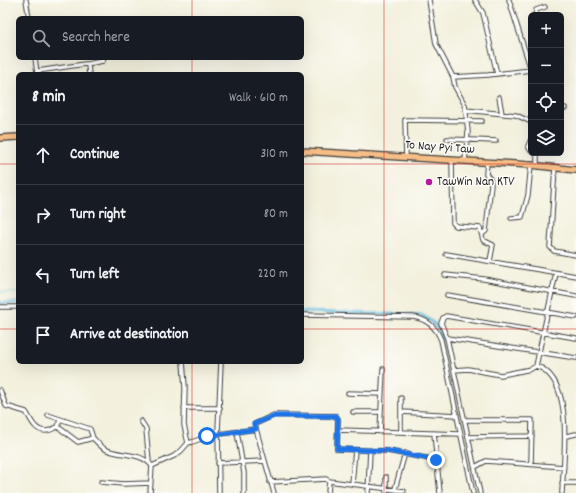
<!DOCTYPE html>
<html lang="en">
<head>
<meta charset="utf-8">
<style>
	body { margin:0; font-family:Dekko,sans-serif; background:#242831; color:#f1f3f6 }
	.controls { position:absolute; right:12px; top:12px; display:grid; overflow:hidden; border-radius:6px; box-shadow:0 4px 16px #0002 }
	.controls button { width:36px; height:36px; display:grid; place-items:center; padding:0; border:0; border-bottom:1px solid #363941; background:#171b24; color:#f1f3f6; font:20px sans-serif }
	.stop { position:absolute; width:12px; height:12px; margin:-9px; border:3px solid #1a73e8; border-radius:50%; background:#fff }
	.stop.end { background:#1a73e8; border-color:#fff; box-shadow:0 1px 4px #0008 }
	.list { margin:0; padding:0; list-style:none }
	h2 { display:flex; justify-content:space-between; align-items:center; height:52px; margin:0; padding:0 16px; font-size:17px }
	h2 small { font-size:13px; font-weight:400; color:#9ea1a6 }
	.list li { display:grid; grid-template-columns:26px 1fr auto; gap:12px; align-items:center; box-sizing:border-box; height:60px; padding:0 16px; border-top:1px solid #363941 }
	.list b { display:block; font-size:15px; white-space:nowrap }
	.list em { font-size:13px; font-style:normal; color:#9ea1a6 }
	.icon { flex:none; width:22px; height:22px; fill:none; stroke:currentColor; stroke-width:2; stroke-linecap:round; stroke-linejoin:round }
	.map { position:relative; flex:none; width:576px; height:493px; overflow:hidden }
	.search { position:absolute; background:#171b24; box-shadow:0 4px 16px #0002; left:16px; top:16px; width:288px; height:44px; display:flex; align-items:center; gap:10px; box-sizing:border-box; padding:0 14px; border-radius:6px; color:#9ea1a6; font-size:15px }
	.panel { position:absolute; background:#171b24; box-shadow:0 4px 16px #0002; left:16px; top:72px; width:288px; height:292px; border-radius:6px }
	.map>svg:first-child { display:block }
</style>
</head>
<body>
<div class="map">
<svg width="576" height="493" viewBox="0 0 576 493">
	<rect width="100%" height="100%" fill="#fdfcf7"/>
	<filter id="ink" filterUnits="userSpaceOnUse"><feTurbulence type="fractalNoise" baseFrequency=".025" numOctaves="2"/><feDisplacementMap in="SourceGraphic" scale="8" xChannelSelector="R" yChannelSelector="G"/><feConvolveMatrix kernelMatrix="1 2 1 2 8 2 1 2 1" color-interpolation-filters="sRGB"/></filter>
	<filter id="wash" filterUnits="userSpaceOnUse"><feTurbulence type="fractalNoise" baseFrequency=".012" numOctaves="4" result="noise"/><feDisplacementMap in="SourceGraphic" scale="16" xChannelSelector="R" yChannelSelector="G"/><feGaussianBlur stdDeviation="0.9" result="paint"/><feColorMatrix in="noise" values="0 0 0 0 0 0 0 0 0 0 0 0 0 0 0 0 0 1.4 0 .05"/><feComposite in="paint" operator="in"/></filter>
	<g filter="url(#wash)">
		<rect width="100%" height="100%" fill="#f3f0dd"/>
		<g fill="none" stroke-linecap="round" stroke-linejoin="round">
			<path stroke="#64bfe1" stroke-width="1" d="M0,292l18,1"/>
			<path stroke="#64bfe1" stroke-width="3" d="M0,303h18
				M302,312l119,3c11,6 18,11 21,24"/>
		</g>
	</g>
	<g filter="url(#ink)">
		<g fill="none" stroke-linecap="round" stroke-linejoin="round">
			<g stroke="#3c3c39" stroke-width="5.5">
				<path id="minor" d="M26,0l3,18
					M429,0l7,44 17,33 2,10 10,18 3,27 -3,29
					M475,0l8,13 14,61
					M509,0l22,70
					M535,15l1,-5 9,-3
					M35,58l2,15
					M87,64l16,-3 1,-3
					M37,74l1,-3 47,-7 3,1 1,9
					M453,77l35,-2 43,-5
					M499,97l3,17
					M561,108h4
					M465,110l51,5 15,7
					M447,139l49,2
					M531,139l-3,7 3,5
					M534,153l3,2v10
					M406,157l-1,-37 77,1
					M452,160l1,63 3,3 24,2 3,12 10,5 -3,16
					M555,167l-5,80 4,4 22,4
					M511,218l11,-1 6,-22 3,-30
					M482,234l4,-3 5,-47 -1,-5 -4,-5 1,-12
					M446,254l130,22
					M445,275l39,4 92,17
					M447,295l129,22
					M0,307h18
					M302,315l111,2c14,2 23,10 28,23l32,153
					M447,338l129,20
					M183,362l2,25 -1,38 4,18
					M536,366c40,12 27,96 26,127
					M454,370l14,-1 33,6 30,-6 5,-3 20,-93
					M0,390l6,16 20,6c5,7 8,19 20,19 4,0 8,-3 12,-4l20,15 15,-4c4,4 7,8 12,11 15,8 35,2 47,17
					M348,393l34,1
					M401,398v34
					M184,408h36
					M353,412h28
					M401,412l56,3
					M48,415l12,4 -2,8
					M60,419l30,10 3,9
					M465,420h67l-1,44
					M141,421l5,8 3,33
					M256,429l-1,-5 19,-9 62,1 2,3 -1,30 51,2 48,9
					M338,430l122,4
					M237,432l7,41v20
					M380,432l3,-63
					M434,433l6,60
					M566,436l10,-2
					M468,437l64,-1
					M218,463l46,-2
					M475,467l11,-6 78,6
					M329,481l75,10
					M101,482l23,2 26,-1
					M270,482l56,-3 3,2 -1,12
					M562,483h14
					M352,484l3,-34
					M395,489l10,-36
					M150,493l2,-27 22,-10 7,-5 7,-8 4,-1 20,-7 44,-6 18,64
					M219,493l-1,-62 3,-69
					M368,493l2,-43
					M386,493v-16
					M480,493l-33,-155 -6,-15 2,-5 3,-2 130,22"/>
			</g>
			<g stroke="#3c3c39" stroke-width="8">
				<path id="primary" d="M0,138l18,-1
					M302,151l229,14 45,5"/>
			</g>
			<use href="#minor" stroke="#fff" stroke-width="3.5"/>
			<use href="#primary" stroke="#f6be87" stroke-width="5.5"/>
		</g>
	</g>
	<g fill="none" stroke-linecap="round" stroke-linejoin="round" filter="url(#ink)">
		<path stroke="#1a73e8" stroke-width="5" d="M207,436l49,-7 -2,-5 20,-8h62l2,3 -1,30 51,2 48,9"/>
	</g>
	<path fill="none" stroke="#d62828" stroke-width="1" stroke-opacity="0.55" d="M192,0v18M384,0v493M192,58v16M0,164h18M302,164h274M0,329h18M302,329h274M192,362v131"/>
	<circle fill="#b5179e" stroke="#fdfcf7" stroke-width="1.5" cx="429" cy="182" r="4"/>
	<g text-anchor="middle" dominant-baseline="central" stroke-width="3" stroke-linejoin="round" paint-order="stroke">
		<g font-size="13" fill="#1c1c1c" stroke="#fdfcf7">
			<text transform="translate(440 148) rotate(4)">To Nay Pyi Taw</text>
		</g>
		<g font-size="13" fill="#1c1c1c" stroke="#fdfcf7" text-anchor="start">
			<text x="437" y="182">TawWin Nan KTV</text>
		</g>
	</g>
</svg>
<div class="controls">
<button>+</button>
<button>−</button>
<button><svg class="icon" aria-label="locate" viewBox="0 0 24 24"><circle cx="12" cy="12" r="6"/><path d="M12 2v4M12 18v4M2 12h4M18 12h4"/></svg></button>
<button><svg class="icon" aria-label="layers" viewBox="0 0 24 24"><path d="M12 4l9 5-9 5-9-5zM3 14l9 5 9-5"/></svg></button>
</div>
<div class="stop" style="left:207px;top:436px"></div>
<div class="stop end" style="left:436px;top:460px"></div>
<div class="search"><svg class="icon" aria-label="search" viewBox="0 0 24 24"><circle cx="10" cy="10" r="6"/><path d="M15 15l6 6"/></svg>Search here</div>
<section class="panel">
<h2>8 min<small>Walk · 610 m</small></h2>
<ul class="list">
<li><svg class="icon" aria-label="ahead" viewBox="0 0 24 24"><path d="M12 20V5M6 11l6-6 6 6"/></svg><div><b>Continue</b></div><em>310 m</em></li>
<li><svg class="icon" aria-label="right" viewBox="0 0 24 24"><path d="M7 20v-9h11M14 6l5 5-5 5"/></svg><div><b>Turn right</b></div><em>80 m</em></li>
<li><svg class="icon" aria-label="left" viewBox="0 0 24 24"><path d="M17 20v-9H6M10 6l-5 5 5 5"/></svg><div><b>Turn left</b></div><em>220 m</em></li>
<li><svg class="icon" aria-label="arrive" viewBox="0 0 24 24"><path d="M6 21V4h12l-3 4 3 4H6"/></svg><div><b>Arrive at destination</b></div></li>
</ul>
</section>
</div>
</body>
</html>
